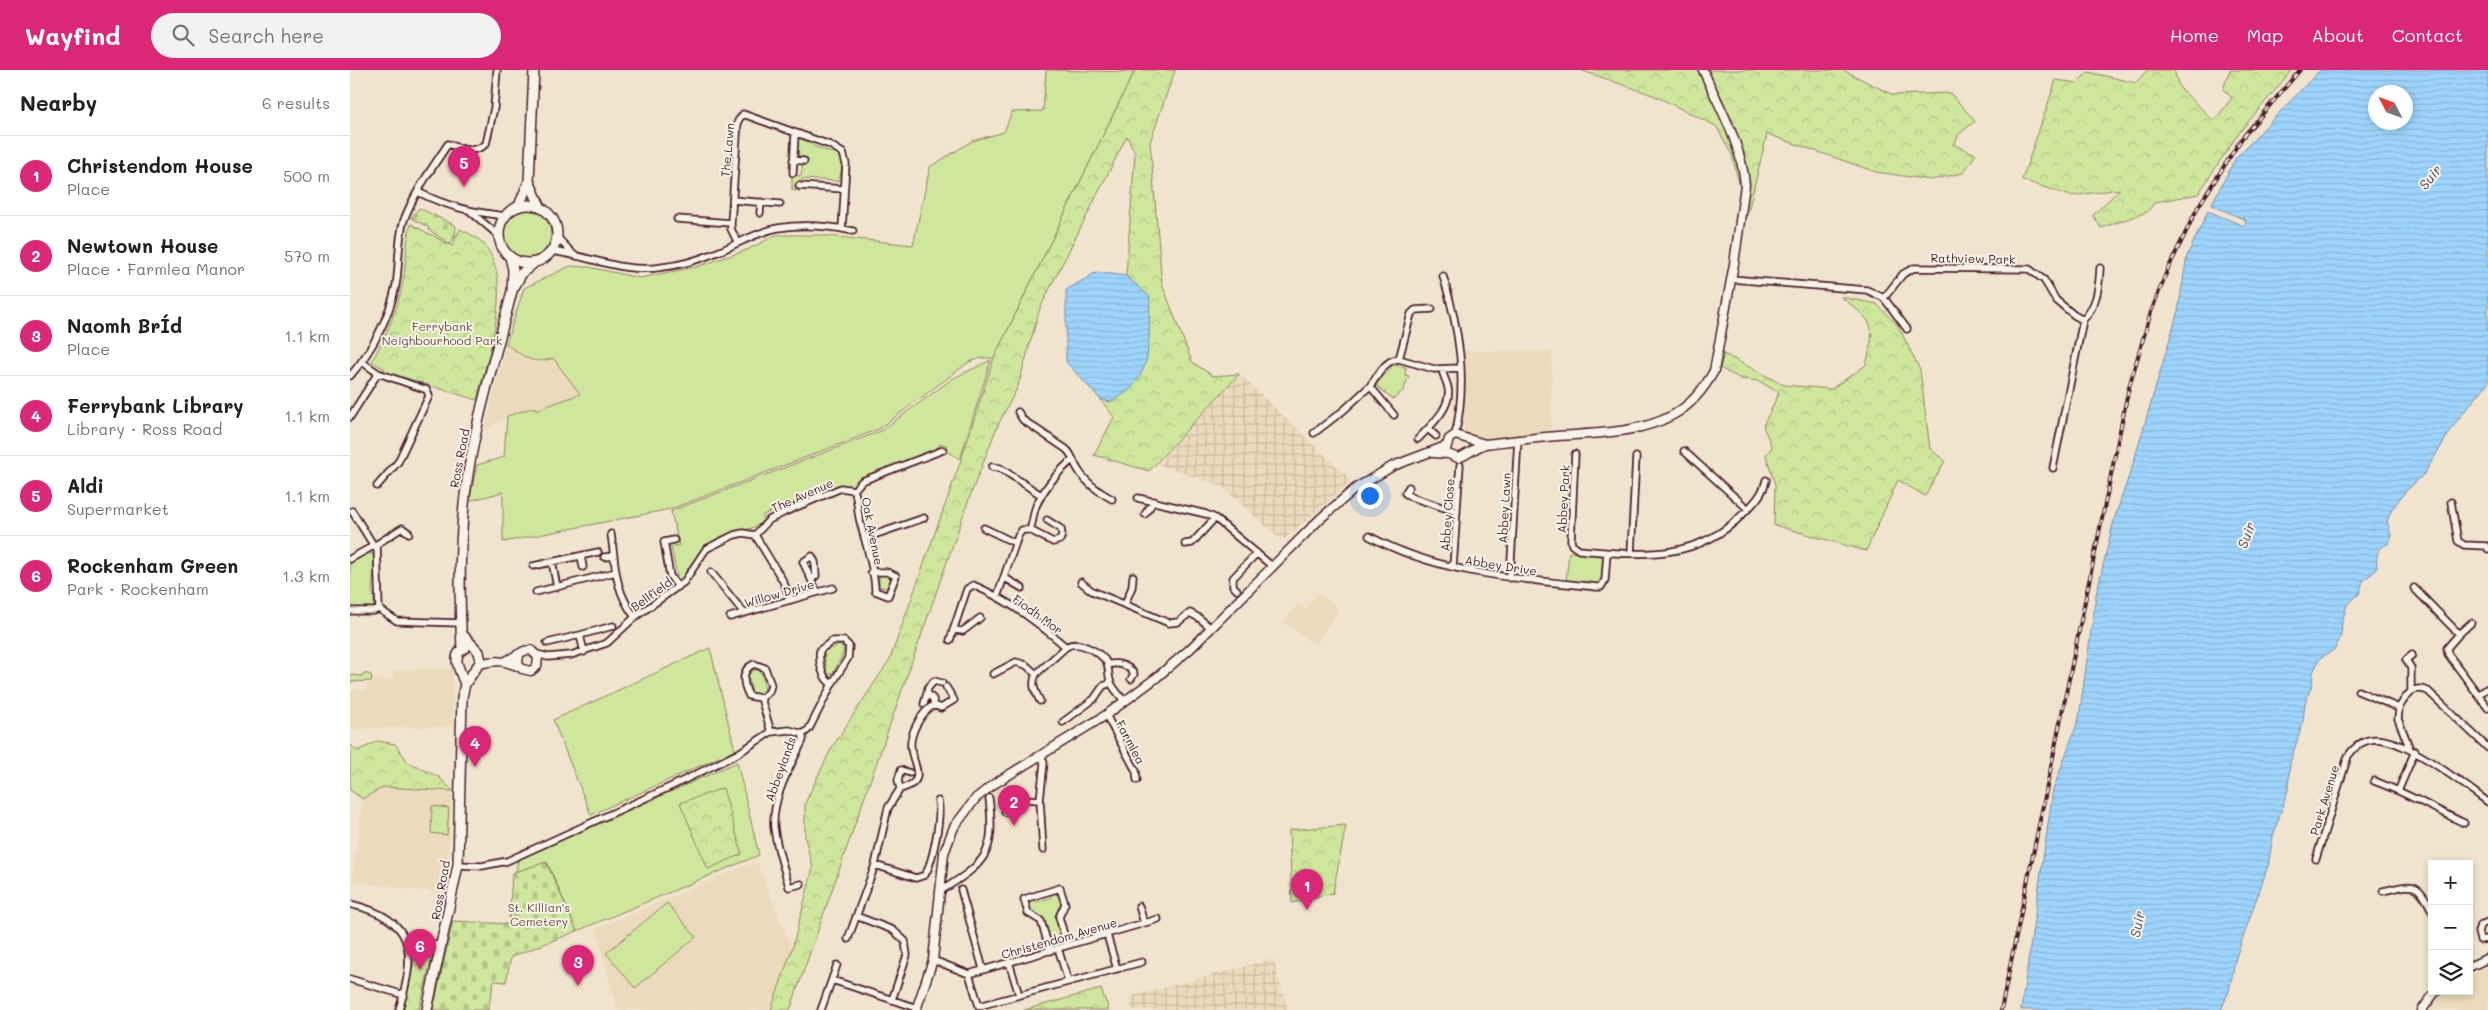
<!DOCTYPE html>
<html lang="en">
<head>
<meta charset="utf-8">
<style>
	body { margin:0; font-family:Mali,sans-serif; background:#f2f2f2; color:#202124 }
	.controls { position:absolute; right:15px; bottom:15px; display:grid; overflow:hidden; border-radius:0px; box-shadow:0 2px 8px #0003 }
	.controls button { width:45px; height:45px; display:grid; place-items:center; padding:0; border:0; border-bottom:1px solid #e0e0e0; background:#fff; color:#202124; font:25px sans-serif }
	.compass { position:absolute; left:2018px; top:15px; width:45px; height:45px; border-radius:50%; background:#fff; box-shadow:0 2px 8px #0003; rotate:312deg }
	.you { position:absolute; left:1019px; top:425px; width:18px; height:18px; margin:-12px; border:4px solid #fff; border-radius:50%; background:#1a73e8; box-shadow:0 0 0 8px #1a73e833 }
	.badge { display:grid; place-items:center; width:32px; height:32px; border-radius:50%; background:#db2777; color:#fff; font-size:16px; font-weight:700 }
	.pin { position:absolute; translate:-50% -41px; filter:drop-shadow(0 1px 2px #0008) }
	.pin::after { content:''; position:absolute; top:26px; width:18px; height:15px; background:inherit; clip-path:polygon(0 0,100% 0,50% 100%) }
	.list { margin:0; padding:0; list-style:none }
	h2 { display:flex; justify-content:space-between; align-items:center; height:65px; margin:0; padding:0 20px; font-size:21px }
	h2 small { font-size:16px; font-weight:400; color:#757577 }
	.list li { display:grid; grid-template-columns:32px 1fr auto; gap:15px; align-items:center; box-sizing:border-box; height:80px; padding:0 20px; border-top:1px solid #e0e0e0 }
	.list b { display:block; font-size:19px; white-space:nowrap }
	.list p { margin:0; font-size:16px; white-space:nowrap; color:#757577 }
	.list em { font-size:16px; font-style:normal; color:#757577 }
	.icon { flex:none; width:28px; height:28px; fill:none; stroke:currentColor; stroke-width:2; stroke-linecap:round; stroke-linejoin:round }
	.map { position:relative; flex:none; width:2138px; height:940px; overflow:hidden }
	header { display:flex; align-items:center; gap:30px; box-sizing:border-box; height:70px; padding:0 25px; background:#db2777; color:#fff }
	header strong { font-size:24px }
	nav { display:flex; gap:28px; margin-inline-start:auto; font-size:18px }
	.search { width:350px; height:45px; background:#f2f2f2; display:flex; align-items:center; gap:12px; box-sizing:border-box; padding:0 18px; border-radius:28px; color:#757577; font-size:19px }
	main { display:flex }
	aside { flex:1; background:#fff }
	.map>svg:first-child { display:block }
</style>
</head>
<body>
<header>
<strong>Wayfind</strong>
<div class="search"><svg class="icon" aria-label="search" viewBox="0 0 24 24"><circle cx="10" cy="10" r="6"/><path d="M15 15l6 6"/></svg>Search here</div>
<nav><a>Home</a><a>Map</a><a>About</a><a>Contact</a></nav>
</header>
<main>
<aside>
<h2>Nearby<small>6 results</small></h2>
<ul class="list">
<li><span class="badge">1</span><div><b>Christendom House</b><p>Place</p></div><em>500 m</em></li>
<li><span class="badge">2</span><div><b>Newtown House</b><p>Place · Farmlea Manor</p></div><em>570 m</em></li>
<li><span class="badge">3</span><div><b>Naomh BrÍd</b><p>Place</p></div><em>1.1 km</em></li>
<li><span class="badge">4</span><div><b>Ferrybank Library</b><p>Library · Ross Road</p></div><em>1.1 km</em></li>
<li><span class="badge">5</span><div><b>Aldi</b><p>Supermarket</p></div><em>1.1 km</em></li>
<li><span class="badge">6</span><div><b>Rockenham Green</b><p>Park · Rockenham</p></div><em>1.3 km</em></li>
</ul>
</aside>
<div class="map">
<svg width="2138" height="940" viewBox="0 0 2138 940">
	<defs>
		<pattern id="industrial-grid" width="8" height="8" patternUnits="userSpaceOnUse" patternTransform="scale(1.25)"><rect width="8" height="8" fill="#ecdabc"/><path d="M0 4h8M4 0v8" fill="none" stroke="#ccbba2"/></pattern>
		<pattern id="forest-crowns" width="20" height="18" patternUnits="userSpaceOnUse" patternTransform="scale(1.25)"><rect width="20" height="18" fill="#cfe79c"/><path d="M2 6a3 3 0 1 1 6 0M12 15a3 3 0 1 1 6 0" fill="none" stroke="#b3c687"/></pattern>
		<pattern id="cemetery-stones" width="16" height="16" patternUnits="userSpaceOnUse" patternTransform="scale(1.25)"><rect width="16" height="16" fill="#cfe79c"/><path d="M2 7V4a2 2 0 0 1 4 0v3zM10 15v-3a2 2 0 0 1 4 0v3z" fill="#b3c687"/></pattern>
		<pattern id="water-rules" width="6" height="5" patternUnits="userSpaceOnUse" patternTransform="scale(1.25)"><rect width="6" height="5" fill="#9dd4fc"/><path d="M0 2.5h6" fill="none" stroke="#89b6d8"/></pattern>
	</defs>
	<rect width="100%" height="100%" fill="#f0e4ce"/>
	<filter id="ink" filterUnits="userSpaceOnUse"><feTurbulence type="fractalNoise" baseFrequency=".02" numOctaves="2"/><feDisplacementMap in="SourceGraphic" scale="10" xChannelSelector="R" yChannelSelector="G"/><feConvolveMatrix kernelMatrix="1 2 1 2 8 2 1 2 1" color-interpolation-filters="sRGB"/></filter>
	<g filter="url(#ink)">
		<path fill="#ecdabc" d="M156,274l26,17 10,1 11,-5 28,37 -46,16v-3l-22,6 -28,17z
			M1115,281h87l-1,82 -76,6 -10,-5 -2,-9z
			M968,523l21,16 -23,36 -32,-22 14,-20 7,6z
			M103,599l-1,57 -99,3 -3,-3v-33l3,-3h13l1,-6 7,-1 1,-4 18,2 1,-11z
			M33,717l70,4 -8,103 -93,-13 11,-82z
			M406,791l36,88 -21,61h-154l-21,-81z
			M2138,897v43h-57l14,-19h24v-15z"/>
		<path fill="url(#industrial-grid)" d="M889,304l113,107 -70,60 -59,-54 -65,-23z
			M923,889l15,51h-155l-4,-13z"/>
		<path fill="#cfe79c" stroke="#8c8364" d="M696,0l88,2 -140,286h-12l-13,4 -90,67 -208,80 -168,33v-50l-34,9 8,-36 27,-8 3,-41 28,-9 1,3 44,-16 -27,-36c-21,8 -29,-2 -47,-14l18,-56 46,-22 18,1 52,11 56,-11 51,-17 29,-15h43l94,10 17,-78 42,-26 32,-9 8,-20 31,-1z
			M449,67l10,4 4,5 20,7 3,-2 7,11 -4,19 -37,-2 -2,12 -8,-1v-15l9,1 2,-12 4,-3v-2l-10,-4z
			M151 164a25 25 0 1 1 50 0a25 25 0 1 1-50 0Z
			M641,290l-31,99 -13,-8v-6l-7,-1 -5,6 -76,29 -7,7 -7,-1 -68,27 -1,-3 -13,6v6c-11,9 -12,7 -25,10 -32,7 -41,24 -58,50l-5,-1 2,-4 -6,-29 8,-2 -8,-34 210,-80 71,-52z
			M1043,295l13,2 -1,8 4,1 -6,15 -10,8 -17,-14z
			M1219,482l30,2 4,4 -1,23 -3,3 -33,-3z
			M19,483l6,3 -3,37 2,2v13l-3,2 -21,-1v-47z
			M529,505h10l2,6 -4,7 -8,-1z
			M489,575l4,2c2,9 -7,17 -10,27h-6l-3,-23z
			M360,578l25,102 -144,65 -38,-95z
			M403,600h5l4,4 3,18 -10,2 -3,-1 -4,-17z
			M387,692l22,93 -182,76 -30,-69 -31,10 2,-12z
			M82,736l17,2 -2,27 -16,-2z
			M704,823l5,3 2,8 -5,11 6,23 -12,4 -7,-24 -13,-6v-12l5,-1 1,3 15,-4 -1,-4z
			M317,833l29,34 -61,51 -29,-35z"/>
		<path fill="url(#forest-crowns)" stroke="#8c8364" d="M785,0h40l-25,72 12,142 30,78 21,14 26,-2 -90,97 -55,-16 20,-38 -14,-18 10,3 40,-105 -24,-21 9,-123 -8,-17 -87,172 -22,78 -21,41 -28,72 -179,511h-19l21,-61 21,-81 -8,-30v-35l26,-54 59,-90 71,-199 33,-102z
			M1230,0h263l50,25 57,-2 25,28 -16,13 -5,11 22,9 -13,19 -32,7 -55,-8 -109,-38 -20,82 -15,-61 -16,-29 -63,-31z
			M1797,0h27l5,17 35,34 18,-23 -9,-9 7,-19h62l-54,64 -40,60 -43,8 -8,10 -46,16 -8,-13 27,-26 -49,7 -49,-16 34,-100 21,3 11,-11 48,11z
			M61,154l41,22 8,-17c7,4 17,8 23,14 33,38 4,114 -6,157l-94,-29 1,-2 -12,-8c14,-26 26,-51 31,-80 4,-19 2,-38 8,-57z
			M1491,227l36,7 21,22 22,44 10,79 15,12 -20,35 -27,-16 -32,71 -92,-26 1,-41 -9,-29 6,-8 -9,-21 16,-33 -20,-12 -18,-2 -21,-11 4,-14 60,31 47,4 35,-24c10,-41 9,-42 -25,-68z
			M14,603l7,2 1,6 -22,1v-7l12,1z
			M28,671l17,3 13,18 31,15 14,14 -70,-4 -21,12 -12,-9v-46l7,7z
			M373,718l19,66 -34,15 -28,-66z
			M996,755l-13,68 -41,10 -3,-73z
			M68,876l16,3 -15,61h-17z
			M751,919l8,21h-85z"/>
		<path fill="url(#cemetery-stones)" stroke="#8c8364" d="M69,138l37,18 -1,10 -5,8 -21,-14 -1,-3 -17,-9z
			M196,792l31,69 -66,26 -5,25 -12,-1 -6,29h-55l20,-89 56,3 3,-51z"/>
		<path fill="url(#water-rules)" stroke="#7c8ca8" fill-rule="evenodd" d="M1970,0h168v313l-32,39 -32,52 -20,19 -12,16 -5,12 4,15 -2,7c-13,6 -13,13 -12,26l-14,12 -4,13 -12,11 -5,16 -1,14 -6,14 -15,9 -7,14 -1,13 -7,18 -2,19 -13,41 -2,27 -15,46 -5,30 -32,91 -7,34 -8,19h-200l32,-220 26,-72 17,-123 18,-75 19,-56 45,-153 9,-55 21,-45 36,15 2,-6 -35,-15 24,-46zM2026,22h30v30h-30z
			M747,202l29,4 24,21c-2,43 6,85 -40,105l-10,-3 -34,-37v-72z"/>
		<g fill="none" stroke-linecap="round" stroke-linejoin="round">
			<g stroke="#4a1f2b" stroke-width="9">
				<path id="minor" d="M443,90l11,1
					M443,103l2,-40
					M449,116l45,3
					M68,122c30,15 54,20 87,24
					M383,130l47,4
					M121,142l27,23
					M410,143l1,-11
					M327,149l54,4
					M207,167l16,17
					M388,173l-7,-14v-6l7,-102 5,-7 87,31 13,8 3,11 -4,65
					M202,181c38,5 72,23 111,16 18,-2 35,-7 52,-14 21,-8 41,-21 63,-25 25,-4 51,-2 75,3
					M1093,206c16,52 25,105 12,159
					M1381,209l136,11 17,8 23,31
					M1534,228l19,-24 11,-6 115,1 15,11 12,20 18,15 9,5c14,-15 16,-32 17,-52
					M1049,289l12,-45 4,-4 17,-1
					M1049,289l35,10 27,-1
					M12,292l16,11 49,17 2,6 -31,66 -21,24
					M0,306c22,-25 39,-58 46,-91 4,-22 1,-44 8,-65 10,-27 28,-52 44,-76 13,5 26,10 38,0l8,-36 3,-38
					M668,342l5,8 43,29c6,5 6,10 10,17 7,14 22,26 36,33
					M1044,345l-24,-29c8,-10 15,-27 29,-27
					M0,347l28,-44
					M1078,359l8,7
					M964,363l30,-23 26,-24
					M1068,369c12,-13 34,-31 30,-51 -1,-7 -5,-11 -6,-19
					M1334,381l64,58
					M1225,384l-4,86 1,5 7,5c61,5 117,12 164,-36 10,-10 20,-19 23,-34
					M642,397l8,1 41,27
					M1703,398l30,-148
					M1059,417l-4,6 6,4 46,15
					M504,420c4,10 3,18 5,27 4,19 17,56 16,74l13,5 8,-20 -9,-4h-16
					M788,428l68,16 9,4 58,49
					M2101,432l7,39 6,4 23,1 1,3
					M2,441l22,35
					M795,444l9,-13
					M634,458l31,15
					M680,460l23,12 7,-2 2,-5 -1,-6 -14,-9
					M261,464c5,34 3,55 24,83
					M405,465l14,-15 18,-9 54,-23 13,2 8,-9 81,-31
					M405,465l28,46 8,19
					M1019,466c69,38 151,43 228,51h4l4,-7 2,-27
					M515,468l59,-20
					M314,472l6,34 8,11
					M314,472l10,-2
					M27,474l25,-16 7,5
					M835,474l7,-1 23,-25
					M1281,483l5,-96
					M231,486l2,11
					M254,487l10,-1
					M0,489l27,-15 2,65 18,12 63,2
					M202,492l5,25
					M183,496l65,-14
					M1103,497l7,-102
					M361,502l33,41
					M655,508l17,10
					M1160,508l8,-139
					M461,509l5,-3 -1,-14 -3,-6 -9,6 14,30
					M731,512l11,9 77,32 9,-1 12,-9 9,5 12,10
					M2064,518l45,46 -12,14 1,6 40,54
					M887,520l-4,-4v-8l24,-25
					M186,522l80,-20
					M647,527l21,-61 4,-6h8c3,-8 3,-16 6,-24 8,-18 22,-34 37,-47
					M775,534l7,-17 1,-11
					M0,541h24l5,-2
					M380,547l103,-29
					M603,560l10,1 17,-13
					M2109,564l12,-11
					M600,570l17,-51 6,-4c33,14 66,38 93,62 11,-8 35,5 41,16 2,5 1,14 4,20 3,6 9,13 14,19
					M197,573l33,-8
					M234,582l-4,-17 33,-9
					M187,584l11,3 23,-2 36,-12 28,-26 49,-35 22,-33 28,-14 9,-2 12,2
					M758,595c9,-3 21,0 26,9l-3,5
					M643,604l23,-12 10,3 10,9
					M2061,620v-22l-5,-8 6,-5
					M2008,621l41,17 -1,11 12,30
					M2128,625l10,-7
					M411,628l8,-6 2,-7 -6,-17 -11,-4c-14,6 -11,20 -5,32l12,2 10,34
					M690,631c-5,-10 -9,-16 -4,-27l30,-27
					M574,634l3,-11
					M584,635l7,3 13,-8 -8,-13
					M2049,638c7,-12 13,-24 29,-17l60,57
					M756,645l30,56 1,9
					M713,652l31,-23 9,-13 8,-3
					M691,685l3,8 -4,37 3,50
					M2024,711c31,11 60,28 90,42
					M550,719l-2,-9 3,-10 9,3
					M2049,719l16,-38
					M655,742l20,-13 15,1
					M1966,789l32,-103c5,-7 12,-14 21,-16 30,-8 95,45 119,62
					M108,795l24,1 25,-5 165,-75 65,-32 34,-22 18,-2 14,4
					M525,795l41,13 9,-3c8,-14 17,-59 13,-74
					M451,814l-12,3c-5,-20 -13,-40 -15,-60 -2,-31 17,-61 29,-87v-6l6,-5 23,-45c-10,-5 -14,-24 -12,-34l12,-9h12l5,5 -1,12 -16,26
					M611,820l22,79
					M2033,821c29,-6 34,-12 49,20
					M589,822c46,-29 57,-36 50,-94
					M0,834c67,16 66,48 49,106
					M789,836l5,17
					M506,846l37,14 12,11 2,14 -15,45
					M757,865l10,34
					M57,869l35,7
					M498,869l27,-74 13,-57 12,-19c27,-7 15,-20 11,-40 -2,-15 10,-37 23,-44l-1,-6 -6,-6 1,-5 6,-7 8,2
					M2137,869l-7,1 -2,-8 2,-7 8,-3
					M708,878l10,33
					M700,881l-9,-30 -13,-8 -4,-14 36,-11 5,16 -6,13 8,28
					M583,890l36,14 189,-55
					M659,892l10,33
					M619,904l10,32 163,-44
					M0,909l54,16
					M482,910l85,28
					M471,940l16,-45"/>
			</g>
			<g stroke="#4a1f2b" stroke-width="11">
				<path id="tertiary" d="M1096,379l3,-10 6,-4 30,9
					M1083,383l15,1 10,4c8,-2 16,-10 27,-14 24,-3 48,-6 72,-8 38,-3 81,-2 116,-21 18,-10 31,-26 41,-44l20,-107 11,-79c-3,-40 -26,-79 -42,-115
					M156,591l18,-10 7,-1 7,7 -1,9 -6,5 -9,-2 -4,-5 1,-9
					M130,594c15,-5 25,-3 40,3
					M2119,897l19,-9
					M566,940l17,-50 11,-107 10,-26 22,-29 18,-14 112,-69 50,-37 34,-29 131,-131 35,-30 37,-22 53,-20
					M2072,940l14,-19"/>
			</g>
			<g stroke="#4a1f2b" stroke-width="12">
				<path id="secondary" d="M179,111l12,27
					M149 164a29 29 0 1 1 58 0a29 29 0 1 1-58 0Z
					M169,136l10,-25 5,-111
					M163,219l9,-16 12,-10
					M112,579c-3,-51 -3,-102 3,-153 8,-69 30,-137 47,-205l1,-21 -3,-13
					M115,614c-4,-12 -16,-29 0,-36
					M77,940l31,-145 4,-168 3,-13 16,-23 -2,-9 -18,-19"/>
			</g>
			<use href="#minor" stroke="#f7f3e8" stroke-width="5.5"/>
			<use href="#tertiary" stroke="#f7f3e8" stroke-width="8"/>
			<use href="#secondary" stroke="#f7f3e8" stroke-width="9"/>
			<g stroke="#4a1f2b" stroke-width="4">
				<path id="rail" d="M1651,940l128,-623 22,-75 16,-41 31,-64 44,-69 58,-68"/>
			</g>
			<use href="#rail" stroke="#f7f3e8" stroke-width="2" stroke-dasharray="5.5" stroke-linecap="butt"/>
		</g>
	</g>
	<g text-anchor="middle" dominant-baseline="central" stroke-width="4" stroke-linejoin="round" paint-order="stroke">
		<g font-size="12" fill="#4a1f2b" stroke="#f7f3e8">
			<text transform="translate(377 80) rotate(-85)">The Lawn</text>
			<text transform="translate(1623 188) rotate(1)">Rathview Park</text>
			<text transform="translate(109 388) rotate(-79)">Ross Road</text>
			<text transform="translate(452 425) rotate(-24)">The Avenue</text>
			<text transform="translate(1213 429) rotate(-87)">Abbey Park</text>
			<text transform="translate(1154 438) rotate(-87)">Abbey Lawn</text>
			<text transform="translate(1097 445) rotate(-86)">Abbey Close</text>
			<text transform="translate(523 461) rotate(79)">Oak Avenue</text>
			<text transform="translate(1151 495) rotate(9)">Abbey Drive</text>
			<text transform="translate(429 523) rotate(-16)">Willow Drive</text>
			<text transform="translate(301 524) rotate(-36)">Bellfield</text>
			<text transform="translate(688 544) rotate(36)">Fiodh Mor</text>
			<text transform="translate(781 672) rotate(62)">Farmlea</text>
			<text transform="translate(430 699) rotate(-70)">Abbeylands</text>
			<text transform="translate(1974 730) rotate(-73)">Park Avenue</text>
			<text transform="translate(90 820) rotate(-80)">Ross Road</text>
			<text transform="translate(709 868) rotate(-16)">Christendom Avenue</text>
		</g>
		<g font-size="12" fill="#6b5147" stroke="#f7f3e8">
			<text x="92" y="256">Ferrybank<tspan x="92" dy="14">Neighbourhood Park</tspan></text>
			<text x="189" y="837">St. Killian's<tspan x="189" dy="14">Cemetery</tspan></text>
		</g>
		<g font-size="14" font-style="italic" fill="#5f4c5f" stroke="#f7f3e8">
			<text transform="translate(2080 107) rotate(-51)">Suir</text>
			<text transform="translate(1896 465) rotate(-70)">Suir</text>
			<text transform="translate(1787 854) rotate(-79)">Suir</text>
		</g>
	</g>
</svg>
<div class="controls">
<button>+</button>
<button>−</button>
<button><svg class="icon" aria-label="layers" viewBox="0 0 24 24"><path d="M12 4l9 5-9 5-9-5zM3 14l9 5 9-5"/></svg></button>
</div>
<svg class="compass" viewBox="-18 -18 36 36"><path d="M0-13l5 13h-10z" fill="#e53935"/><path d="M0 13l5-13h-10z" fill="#757577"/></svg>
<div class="you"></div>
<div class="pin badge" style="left:957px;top:840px">1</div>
<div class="pin badge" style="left:664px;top:756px">2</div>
<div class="pin badge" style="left:228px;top:916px">3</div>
<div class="pin badge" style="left:125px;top:697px">4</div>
<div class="pin badge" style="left:114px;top:117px">5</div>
<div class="pin badge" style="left:70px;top:900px">6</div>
</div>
</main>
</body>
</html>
